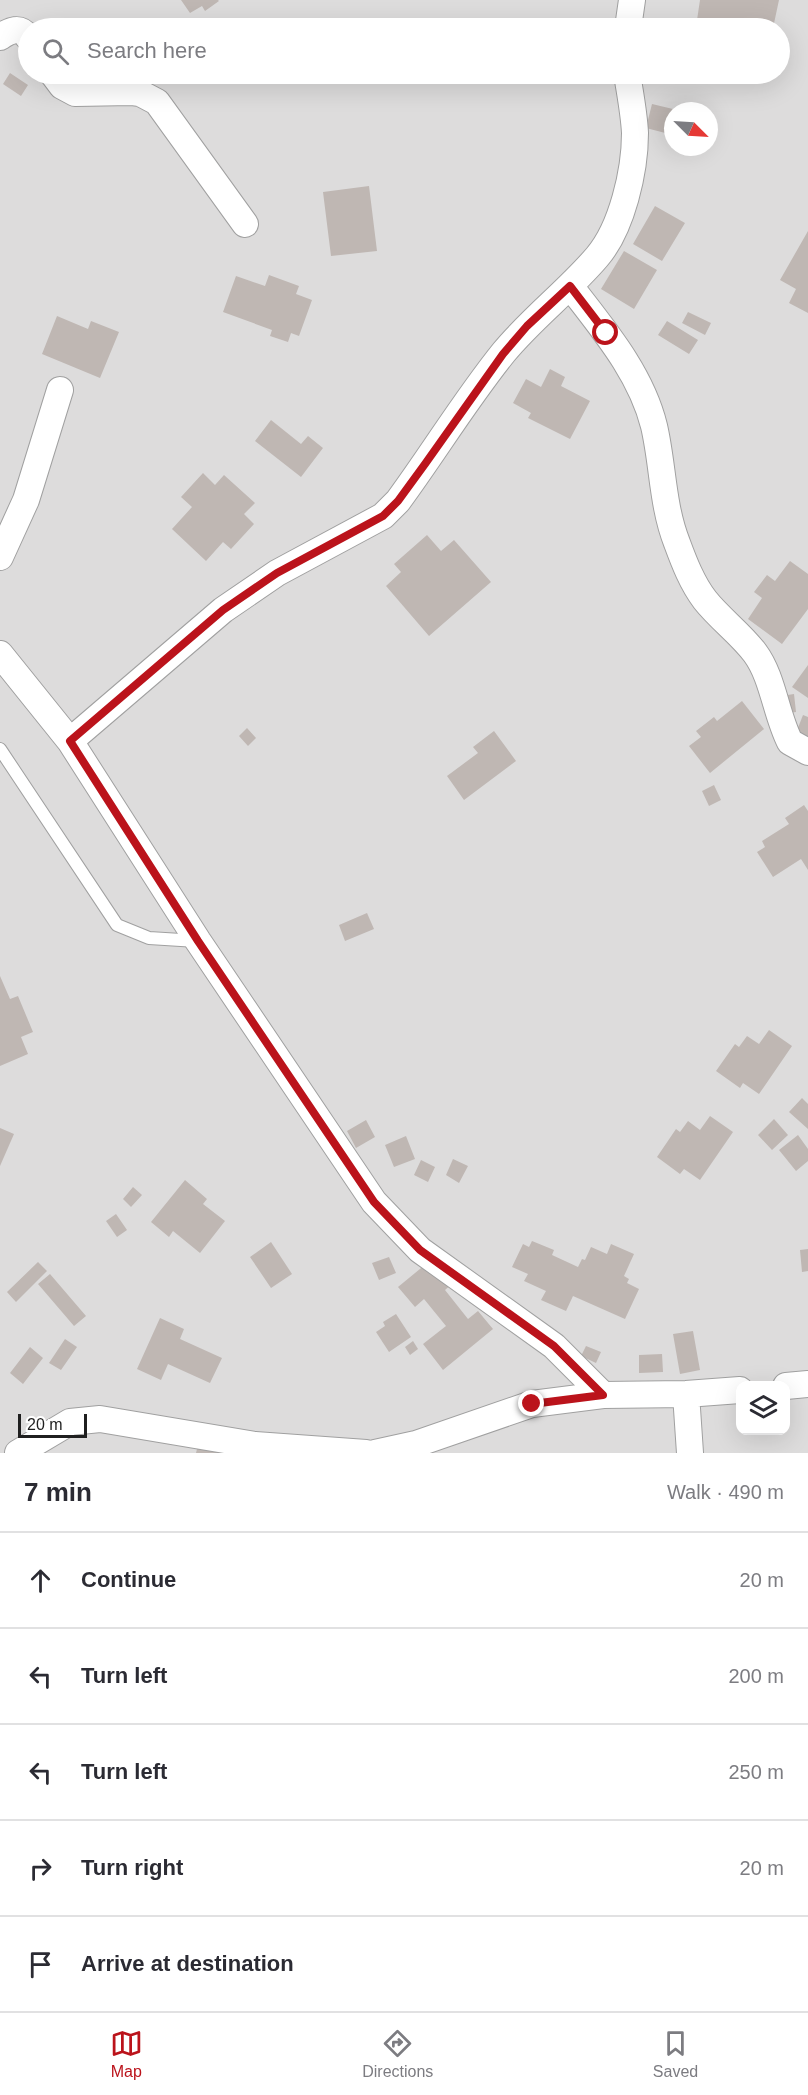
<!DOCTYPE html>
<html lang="en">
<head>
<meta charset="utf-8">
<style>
	body { margin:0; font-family:Helvetica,sans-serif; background:#f2f2f3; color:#2b2b33 }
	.controls { position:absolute; right:18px; bottom:18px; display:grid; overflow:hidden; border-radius:12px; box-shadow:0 6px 24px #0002 }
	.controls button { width:54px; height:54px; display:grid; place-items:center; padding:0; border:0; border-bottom:2px solid #e1e1e2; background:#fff; color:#2b2b33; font:30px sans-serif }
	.compass { position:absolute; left:664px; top:102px; width:54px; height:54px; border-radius:50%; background:#fff; box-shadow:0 6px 24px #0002; rotate:114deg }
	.scale { position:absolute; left:18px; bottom:15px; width:69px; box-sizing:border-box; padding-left:6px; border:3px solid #1f1f1f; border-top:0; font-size:16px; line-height:21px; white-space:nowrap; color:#1f1f1f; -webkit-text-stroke:4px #fff; paint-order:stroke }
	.stop { position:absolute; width:18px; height:18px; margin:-14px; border:4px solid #bb131b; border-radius:50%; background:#fff }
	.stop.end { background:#bb131b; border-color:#fff; box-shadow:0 2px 6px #0008 }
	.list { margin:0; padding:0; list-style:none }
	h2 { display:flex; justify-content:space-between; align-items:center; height:78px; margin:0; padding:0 24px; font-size:26px }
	h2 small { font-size:20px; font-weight:400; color:#7c7c81 }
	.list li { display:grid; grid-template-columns:39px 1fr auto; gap:18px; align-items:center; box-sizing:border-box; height:96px; padding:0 24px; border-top:2px solid #e1e1e2 }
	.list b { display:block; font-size:22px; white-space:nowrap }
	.list em { font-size:20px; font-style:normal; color:#7c7c81 }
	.icon { flex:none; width:33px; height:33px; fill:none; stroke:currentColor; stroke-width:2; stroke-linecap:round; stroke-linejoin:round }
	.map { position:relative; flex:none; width:808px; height:1453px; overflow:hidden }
	.search { position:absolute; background:#fff; box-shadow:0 6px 24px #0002; left:18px; right:18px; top:18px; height:66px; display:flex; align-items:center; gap:15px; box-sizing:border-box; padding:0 21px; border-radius:33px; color:#7c7c81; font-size:22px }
	.sheet { height:558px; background:#fff }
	nav { display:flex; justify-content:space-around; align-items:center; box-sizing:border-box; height:84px; border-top:2px solid #e1e1e2; background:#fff; font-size:16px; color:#7c7c81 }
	nav a { display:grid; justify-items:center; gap:3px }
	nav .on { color:#bb131b }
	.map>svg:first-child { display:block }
</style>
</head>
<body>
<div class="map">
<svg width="808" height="1453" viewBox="0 0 808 1453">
	<rect width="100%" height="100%" fill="#efebe6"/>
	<path fill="#dddcdc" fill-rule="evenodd" d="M0,0h808v1453h-808zM28,28h752v46h-752zM673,111h36v36h-36zM740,1386h46v44h-46z"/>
	<path fill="#bfb7b3" d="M181,0h37l1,1 -14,10 -3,-5 -12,7z
		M700,0h79l-6,28h-33l-43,-8z
		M10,73l18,12 -7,11 -18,-12z
		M652,104l25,6 -4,1v24l-27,-7z
		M369,186l8,65 -46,5 -8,-64z
		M655,206l30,17 -23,38 -29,-17z
		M808,231v82l-19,-10 7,-14 -16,-9z
		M624,251l33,19 -23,39 -33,-20z
		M269,275l30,11 -3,8 16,6 -13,36 -8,-3 -3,9 -18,-6 2,-6 -49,-18 13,-36 29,10z
		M688,312l23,11 -6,12 -23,-12z
		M57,316l31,13 3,-8 28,11 -19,46 -58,-24z
		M667,321l31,19 -9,14 -31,-19z
		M550,369l15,8 -4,9 29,15 -20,38 -42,-21 3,-5 -18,-10 13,-24 15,8z
		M271,420l30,24 7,-8 15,12 -22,29 -46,-36z
		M203,473l12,12 9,-10 31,28 -11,11 10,10 -23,25 -8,-7 -17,19 -34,-32 20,-22 -11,-10z
		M427,535l14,16 13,-11 37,42 -62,54 -43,-50 15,-14 -7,-8z
		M790,561l18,13v35l-26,35 -34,-25 14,-21 -8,-6 13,-17 8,6z
		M808,665v33l-16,-11z
		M794,694l2,18 -14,2 -1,-18z
		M742,701l22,28 -54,44 -21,-27 12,-9 -5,-6 18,-14 3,4z
		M803,715l5,2v27l-14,-6z
		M247,728l9,10 -8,8 -9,-10z
		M494,731l22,30 -52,39 -17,-24 31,-23 -5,-6z
		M714,785l7,15 -12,6 -7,-15z
		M804,805l4,6v59l-7,-11 -28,18 -16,-25 8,-5 -3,-6 27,-17 -4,-6z
		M367,913l7,16 -29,12 -6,-16z
		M0,976l10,23 8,-3 15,36 -12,5 7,17 -28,12z
		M769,1030l23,16 -33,48 -16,-11 -3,5 -24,-17 19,-27 4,3 8,-11 12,8z
		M802,1098l6,6v25l-19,-17z
		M710,1116l23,16 -33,48 -16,-11 -4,5 -23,-17 19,-28 4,3 8,-11 12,9z
		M774,1119l14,16 -16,15 -14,-15z
		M366,1120l9,17 -19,11 -9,-17z
		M0,1128l14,6 -14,32z
		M798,1135l10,14v12l-12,10 -17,-21z
		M406,1136l9,23 -21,8 -9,-22z
		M453,1159l15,7 -9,17 -13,-8z
		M421,1160l14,7 -7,15 -14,-7z
		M185,1180l22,19 -4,5 22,17 -25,32 -27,-22 -4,6 -18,-15z
		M133,1187l9,8 -11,12 -8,-8z
		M116,1214l11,16 -10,7 -11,-16z
		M532,1241l22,9 -2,5 26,12 4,-8 3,1 6,-13 16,7 4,-10 23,10 -10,22 5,3 -2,4 12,6 -14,30 -52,-23 -7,15 -25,-11 5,-9 -22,-10 4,-7 -16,-7 11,-23 6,3z
		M271,1242l21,32 -21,14 -21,-31z
		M808,1249v22l-6,1 -2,-22z
		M389,1257l7,16 -17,7 -7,-17z
		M38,1262l9,9 -31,31 -9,-10z
		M426,1264l27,19 -8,7 23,29 10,-8 15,18 -50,41 -20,-26 23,-18 -22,-27 -9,8 -17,-20z
		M50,1274l36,42 -12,10 -36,-42z
		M396,1314l15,23 -22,15 -13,-20 9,-6 -2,-4z
		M160,1318l24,11 -4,10 42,19 -12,25 -42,-19 -7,16 -24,-11z
		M693,1331l7,39 -20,4 -7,-40z
		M65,1339l12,8 -16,23 -12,-7z
		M413,1341l5,8 -8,6 -5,-8z
		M586,1346l15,6 -5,11 -15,-7z
		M30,1347l13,11 -20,26 -13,-11z
		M662,1354l1,18 -24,1v-18z
		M198,1445l33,8h-35z"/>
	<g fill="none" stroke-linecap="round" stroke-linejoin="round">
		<g stroke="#a0a0a0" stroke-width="14">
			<path id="service" d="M0,749l117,176 32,13 48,3"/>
		</g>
		<g stroke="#a0a0a0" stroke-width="28">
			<path id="minor" d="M628,28l4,-28
				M0,37c10,-7 20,-11 28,0
				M53,74l9,12 13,7 57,-1 8,1 17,9 88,122
				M570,286c33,43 71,87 84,140 9,38 8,79 23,117 7,19 15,40 28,57 15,19 36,34 50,53 18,24 21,62 35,89l18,10
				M0,557l26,-57 34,-110
				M0,654l70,87 128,200 176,261 46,48 134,96 49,49
				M70,741l153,-131 54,-37 106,-57 15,-15c36,-49 68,-102 106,-149 28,-34 64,-61 93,-95 25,-29 38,-86 38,-124 -1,-20 -5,-40 -8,-59
				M786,1386l22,-2
				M686,1394l4,59
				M18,1453l52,-31 30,-3 155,26 111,8
				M375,1453l41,-9 116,-40 71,-9 83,-1 54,-4"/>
		</g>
		<use href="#service" stroke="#fff" stroke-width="12"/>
		<use href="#minor" stroke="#fff" stroke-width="26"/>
	</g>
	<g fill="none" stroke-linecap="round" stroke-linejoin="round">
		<path stroke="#bb131b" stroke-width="8" d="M532,1404l71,-9 -49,-49 -134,-96 -46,-48 -176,-261 -128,-200 153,-131 54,-37 106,-57 15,-15 27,-37 78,-110 24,-28 43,-40 36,47"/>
	</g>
</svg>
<div class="controls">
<button><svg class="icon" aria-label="layers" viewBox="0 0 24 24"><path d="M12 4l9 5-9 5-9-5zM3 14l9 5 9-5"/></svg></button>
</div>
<svg class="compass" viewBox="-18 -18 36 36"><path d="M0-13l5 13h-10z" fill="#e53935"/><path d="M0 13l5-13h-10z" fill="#7c7c81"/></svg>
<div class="scale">20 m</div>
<div class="stop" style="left:606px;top:333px"></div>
<div class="stop end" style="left:532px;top:1404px"></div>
<div class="search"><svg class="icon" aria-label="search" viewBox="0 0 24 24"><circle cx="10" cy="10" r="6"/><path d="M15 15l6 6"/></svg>Search here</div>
</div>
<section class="sheet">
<h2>7 min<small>Walk · 490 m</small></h2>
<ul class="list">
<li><svg class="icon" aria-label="ahead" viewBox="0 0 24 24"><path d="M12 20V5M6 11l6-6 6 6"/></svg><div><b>Continue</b></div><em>20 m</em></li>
<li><svg class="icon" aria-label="left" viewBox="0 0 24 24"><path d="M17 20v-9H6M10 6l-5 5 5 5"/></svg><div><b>Turn left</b></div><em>200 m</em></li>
<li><svg class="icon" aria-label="left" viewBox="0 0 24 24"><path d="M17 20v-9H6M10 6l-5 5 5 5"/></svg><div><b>Turn left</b></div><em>250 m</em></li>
<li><svg class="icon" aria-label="right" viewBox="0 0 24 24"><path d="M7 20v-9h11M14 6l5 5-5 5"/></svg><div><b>Turn right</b></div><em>20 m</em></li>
<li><svg class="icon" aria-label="arrive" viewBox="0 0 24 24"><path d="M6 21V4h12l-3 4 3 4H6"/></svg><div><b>Arrive at destination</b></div></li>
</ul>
</section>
<nav>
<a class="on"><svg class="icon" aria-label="map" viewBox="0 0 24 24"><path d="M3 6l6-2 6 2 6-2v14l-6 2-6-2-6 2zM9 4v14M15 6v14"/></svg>Map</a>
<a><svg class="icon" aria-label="directions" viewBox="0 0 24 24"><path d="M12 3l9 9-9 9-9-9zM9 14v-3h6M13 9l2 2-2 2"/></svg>Directions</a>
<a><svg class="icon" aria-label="saved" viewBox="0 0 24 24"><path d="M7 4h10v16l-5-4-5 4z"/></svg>Saved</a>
</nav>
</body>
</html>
